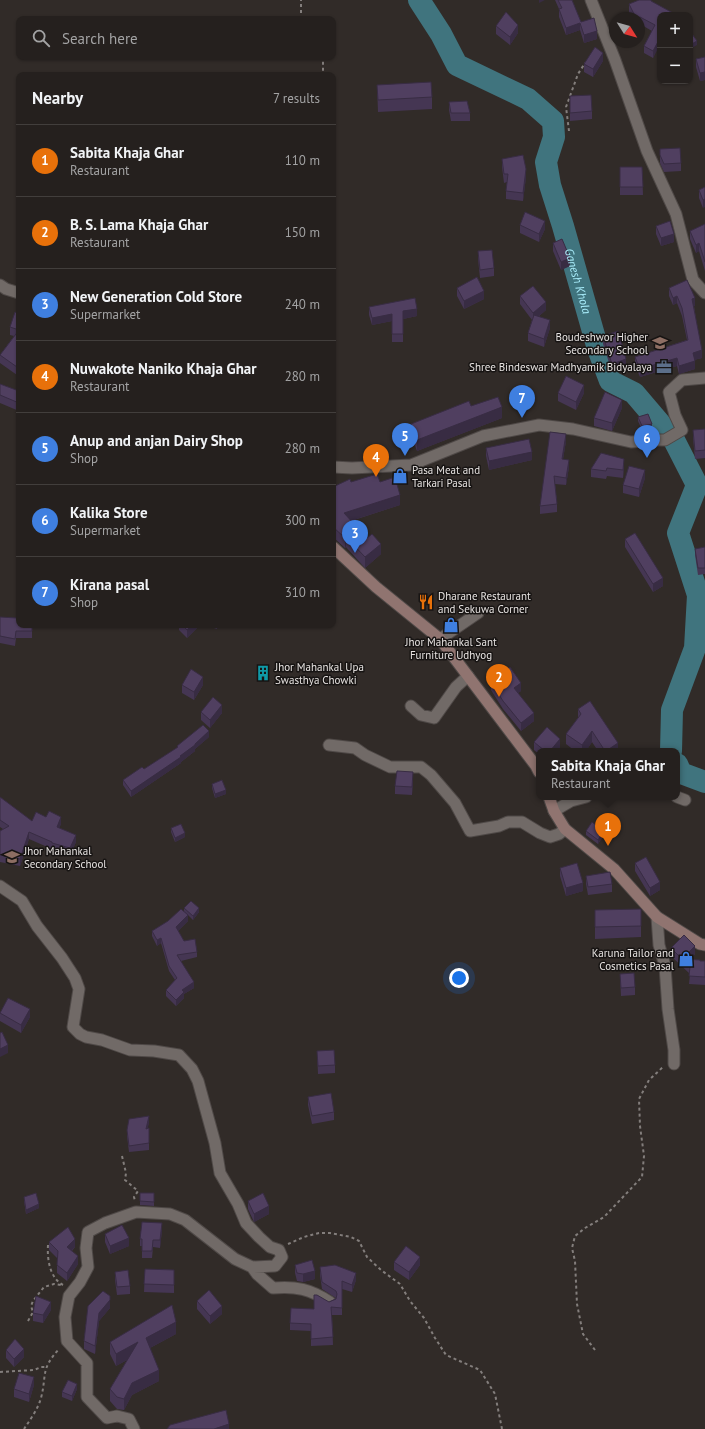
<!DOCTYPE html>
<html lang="en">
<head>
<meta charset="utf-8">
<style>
	body { margin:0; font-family:"PT Sans",sans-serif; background:#2d2827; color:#f1f3f6 }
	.controls { position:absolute; right:12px; top:12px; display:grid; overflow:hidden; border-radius:8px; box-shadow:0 1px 3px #0004 }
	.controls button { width:36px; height:36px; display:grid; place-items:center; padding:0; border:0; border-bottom:1px solid #423e3c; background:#25201e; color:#f1f3f6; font:20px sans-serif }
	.compass { position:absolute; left:609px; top:12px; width:36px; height:36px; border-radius:50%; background:#25201e; box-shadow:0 1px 3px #0004; rotate:127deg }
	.you { position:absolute; left:459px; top:978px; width:14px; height:14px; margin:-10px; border:3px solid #fff; border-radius:50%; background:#1a73e8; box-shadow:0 0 0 6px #1a73e833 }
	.badge { display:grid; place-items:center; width:26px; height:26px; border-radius:50%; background:#db2777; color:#fff; font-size:13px; font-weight:700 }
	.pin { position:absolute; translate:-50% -33px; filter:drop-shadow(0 1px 2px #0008) }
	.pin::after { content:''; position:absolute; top:21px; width:14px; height:12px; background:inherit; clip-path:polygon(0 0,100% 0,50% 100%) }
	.popup { position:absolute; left:536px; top:748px; width:144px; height:52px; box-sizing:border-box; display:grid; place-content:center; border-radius:8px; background:#25201e; filter:drop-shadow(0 1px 3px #0005); font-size:13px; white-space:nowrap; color:#a3a3a4 }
	.popup b { font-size:15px; color:#f1f3f6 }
	.popup::after { content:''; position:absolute; left:50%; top:100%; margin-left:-8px; border:8px solid transparent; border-top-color:#25201e }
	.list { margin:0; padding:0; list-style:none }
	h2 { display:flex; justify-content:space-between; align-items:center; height:52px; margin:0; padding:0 16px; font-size:17px }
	h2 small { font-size:13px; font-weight:400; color:#a3a3a4 }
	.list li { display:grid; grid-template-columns:26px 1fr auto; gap:12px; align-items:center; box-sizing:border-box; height:72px; padding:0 16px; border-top:1px solid #423e3c }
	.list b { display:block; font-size:15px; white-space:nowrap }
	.list p { margin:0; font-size:13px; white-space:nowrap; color:#a3a3a4 }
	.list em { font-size:13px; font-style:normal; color:#a3a3a4 }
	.icon { flex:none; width:22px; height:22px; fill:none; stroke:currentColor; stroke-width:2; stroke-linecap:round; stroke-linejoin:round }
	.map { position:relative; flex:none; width:705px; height:1429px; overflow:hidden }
	.search { position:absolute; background:#25201e; box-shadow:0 1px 3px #0004; left:16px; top:16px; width:320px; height:44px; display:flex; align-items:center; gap:10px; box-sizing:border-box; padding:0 14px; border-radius:8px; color:#a3a3a4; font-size:15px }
	.panel { position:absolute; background:#25201e; box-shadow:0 1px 3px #0004; left:16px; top:72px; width:320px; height:556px; border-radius:8px }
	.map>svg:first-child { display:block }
</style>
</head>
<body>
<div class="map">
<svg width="705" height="1429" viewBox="0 0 705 1429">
	<rect width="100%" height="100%" fill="#312b28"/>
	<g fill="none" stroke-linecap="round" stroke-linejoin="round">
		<g stroke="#40747e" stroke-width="22">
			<path id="s1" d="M419,0l22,34 16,31 71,34 25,22 1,16 -8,25 4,23 13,41 35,123 12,32 24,12 40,47 23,45 -19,48 20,62 -3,53 -23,62 -1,41"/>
			<path d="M677,764l4,9 24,9"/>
		</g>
		<g stroke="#4f4947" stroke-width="13">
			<path id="minor" d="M440,639l38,-26
				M411,706l10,9 13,3 22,-31 12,-11
				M329,745l26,3 10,7 25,12h31l10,8 24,28 15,28 29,-5 9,-4h14l18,11 10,4 9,-3 6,-5
				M677,797l8,3
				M554,811l17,-10 15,-4
				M0,886l22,15 15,25 25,32 13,20 4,11 -6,38 7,7 6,3 16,3 28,10 24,1 25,4 13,14 6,12 17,62 5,30 18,31 8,19 13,14 11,10 9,3 3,7 -7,9 -23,1 -17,-8 -50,-39 -15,-6 -34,-2 -31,11 -17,9 -2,16 2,19 -8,15 -11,14 -4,21 2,24 20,22v34l20,21 10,-2 12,3 5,10
				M657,917l2,28 6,21 3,43 6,41v14
				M252,1267l5,7 16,14c23,-2 37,1 57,14"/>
		</g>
		<g stroke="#4f4947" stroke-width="13">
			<path id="tertiary" d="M591,0l24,60 32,91 29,63 17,66 12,13
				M0,285l6,4 13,4
				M333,467l19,1 59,-3 72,-29 56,-11 34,4 58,13 27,-2h7l17,-10 -7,-15 -6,-23 13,-12 23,-2"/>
		</g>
		<g stroke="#4f4947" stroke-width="13">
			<path id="secondary" d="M333,547l43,40 64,52 96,127 3,6
				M549,797l5,14 11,18 49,40 43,48 43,27 5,1"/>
		</g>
		<path stroke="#837e7c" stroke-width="2" stroke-dasharray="3 3" stroke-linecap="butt" d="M301,19v-19
			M320,57l3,3v15
			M569,131l-3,-24 12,-33 7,-11
			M122,1156l4,17 -1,7 13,11 -4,6 1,4
			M288,1244l16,-7 15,-4h11l21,4 8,4 8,16 14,13 19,14 10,17 14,17 11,20 11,17 34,15 15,24 7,35
			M48,1245c-1,15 2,33 15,40
			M28,1321l5,-9 -2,-6 2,-5 11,-14 10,-3 7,1
			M595,1350l-12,-16 -6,-30 -2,-43 -3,-13 3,-12 10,-8 19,-11 38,-40 2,-21 -4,-30 -1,-27 10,-19 14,-13
			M0,1372l34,-2 7,-3h5
			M24,1429c6,-9 14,-20 17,-31 6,-23 -1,-28 18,-49"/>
		<use href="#minor" stroke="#716a67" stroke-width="11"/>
		<use href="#tertiary" stroke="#716a67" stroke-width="11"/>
		<use href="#secondary" stroke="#907470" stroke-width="11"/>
	</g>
	<path fill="#453653" d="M555,0h17l9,22 16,17 -13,4 -4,-13 -14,5 -7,-18v-8z
		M651,1l22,14 -20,43 -9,-5v-7l8,-15 -12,-7 -1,1v-7h-7l-3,-6v-8z
		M496,26l22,7 -8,12 -14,-11z
		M705,57v23l-5,1 -4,-14v-8z
		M603,61l-10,16 -9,-5v-8z
		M377,85l55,12v12l-54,3z
		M570,96l22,15v8l-22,2z
		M449,102l21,11v8h-19l-2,-11z
		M660,149l21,14v8l-17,1 -4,-9z
		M502,159l24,18 -3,24 -17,-2v-8l1,-9 -3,1 -2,-16z
		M620,167h22l1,28h-23z
		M705,187l-2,21 -4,-10v-8z
		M705,224v47l-6,-20 -3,2 -6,-14v-8z
		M520,225l25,4 -6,13 -19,-9z
		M656,226l18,16 -13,4 -5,-12z
		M553,243l17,23 -9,4 -8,-19z
		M478,251l16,17v8l-14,2 -2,-19z
		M19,263v16h-1v-8z
		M457,288l27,11 -20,10 -7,-13z
		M669,288l26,18h-1l8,52 -8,2 1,9 -16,5 -2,-8 -37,11 -5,-12v-8l52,-17 -5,-24 -5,-13 -4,2 -4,-9z
		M520,296l26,14 -8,7 12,11 -6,19 -16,-6v-8l4,-13 -12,-16z
		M369,307l48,9 -14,3v23h-11v-21l-20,4 -3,-10z
		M19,314v58l-2,3 -17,-12v-8l14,-19 -4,-1v-8z
		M603,336l23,31 -14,5 -9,-28z
		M0,384l19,7v20l-19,-8z
		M558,393h26l-8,17 -18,-9z
		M471,406l31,12 -85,33 -6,-16v-11z
		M622,408l-10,23 -18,-5v-8z
		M638,417l14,11 -10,2 -4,-9z
		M705,429v29l-10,1 -2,-21v-8z
		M566,441l-3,18 6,8 -3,18 -11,-1 2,20v8l-17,2v-8z
		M486,448l46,12 -43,10 -3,-14z
		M624,467l-1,11 -16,-2 -1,3 -15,-2v-8z
		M645,478l-6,19 -16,-4v-8z
		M351,482h29l20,23 -49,16 30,33 -16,14 -19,-21 -1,1 -12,-11v-50z
		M625,539l38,47 -10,6 -28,-45z
		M705,547v27l-7,1 -3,-20v-6z
		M0,617l17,3 15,5v13h-16l-1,8 -15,-3z
		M179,625h21l-13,13 -8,-8z
		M205,625h13l-1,4z
		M491,682l30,9 -3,2 16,28 -13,10 -18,-22 -12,-19z
		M182,685h21l-9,15 -12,-7z
		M578,709l40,42h-20l-6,-9 -6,9h-11l-9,-7v-10l12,-16z
		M201,712l21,1 -12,15 -9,-8z
		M209,737l-14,12v2l-14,11v1l-50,34 -8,-12v-5l21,-11 33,-21v-2z
		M534,742l26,5 -4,4h-17v3l-5,-4z
		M413,780l-1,15 -17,-1v-8z
		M212,784l14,10 -11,4 -3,-10z
		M0,797l32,24 29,3 -2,4 17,14 -6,13 -18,-5v-1l-23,-10 -9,27 -20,-4v-31l3,-2 -3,-2z
		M171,828l14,9 -10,5 -4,-10z
		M586,831l18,4 -6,9 -12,-9z
		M635,863l25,27 -10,6 -15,-25z
		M560,868l23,23 -17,5 -6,-20z
		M586,876l26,8v8l-24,3 -2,-11z
		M184,908l15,4 -6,8 -5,-5v6l-10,10 6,10 13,11v5l-16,4 13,27 -10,6v4l-8,8 -10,-10v-6l9,-10 -6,-9 -8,-28 -4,3 -5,-10v-5l32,-19z
		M595,910l46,16v11l-46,2z
		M671,948l24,6 -6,6 11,1h5v24l-16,-1 1,-10 -19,-18z
		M620,974l15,13v8l-14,1z
		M0,1013l30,4 -9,16 -21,-12z
		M317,1051l18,14v8l-17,1z
		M308,1097l26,15v8l-22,4 -4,-19z
		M149,1123l-2,6 2,-1v22l-20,2 -2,-16v-6z
		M140,1193h14v13l-14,-1z
		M24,1197l15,11 -13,6 -2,-13z
		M248,1201l21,13 -15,8 -6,-13z
		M162,1230l-2,18 -7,-1 -1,11h-10v-12h-2v-7z
		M105,1234l24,12 -19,8 -5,-12z
		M49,1242l26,5 -3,4 6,13 -11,17 -10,-8v-15l-8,-8z
		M394,1262l26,3 -11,15 -15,-10z
		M295,1265l20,14 -12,3 -6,-1 -2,-8z
		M320,1267l36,13 -4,12 -10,-3v26h-10l1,30 -22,1v-15l-21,-1v-7l46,-25 -14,-9 -2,-14z
		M145,1269l29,1v23l-30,-1z
		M115,1272l15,14v8l-13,1 -2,-15z
		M197,1301l25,13 -12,10 -13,-15z
		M88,1306l22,2 -11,13 -4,33 -11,-5v-8z
		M51,1310l-8,13 -10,-2v-8z
		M176,1334l-26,14 9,33 -27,14 -8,15 -7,-1 -7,-8v-12l17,-29 -11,6 -6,-12v-12z
		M6,1350l18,7 -10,10 -8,-9z
		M34,1385l-5,17 -15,-5v-8z
		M77,1389l-5,12 -10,-4v-5z"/>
	<path fill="#382c43" d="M539,0h6l-6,3z
		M640,17v7l-1,1v-7h-1z
		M580,23v7l-14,5v-7z
		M518,25v8l-8,12v-8z
		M597,31v8l-13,4v-8z
		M660,38v7l-7,13v-7z
		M697,41v4l-7,4v-4z
		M603,53v8l-10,16v-8z
		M705,72v8l-5,1v-8z
		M526,169v8l-3,24v-8z
		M705,199v8l-2,1v-8z
		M545,221v8l-6,13v-8z
		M674,234v8l-13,4v-8z
		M699,243v8l-3,2v-8z
		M570,258v8l-9,4v-8z
		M484,291v8l-20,10v-8z
		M677,296v7l-4,2v-7z
		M695,298v8l-3,1v-8z
		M546,302v8l-13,11v-8z
		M417,309v7l-14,3v23v-31z
		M392,314v7l-20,4v-7z
		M550,320v8l-6,19v-8z
		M702,350v8l-9,2v-7z
		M677,358v8l-37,11v-8z
		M626,359v8l-14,5v-8z
		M695,361v8l-16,5v-8z
		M19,364v8l-2,3v-8z
		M584,385v8l-8,17v-8z
		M622,400v8l-10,23v-8z
		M502,407v11l-85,33v-11z
		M652,424v4l-10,2v-4z
		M566,434v7l-4,25v-7z
		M532,452v8l-43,10v-9z
		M624,459v8l-1,11v-8z
		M569,460v7l-3,18v-7z
		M645,470v8l-6,19v-8z
		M400,495v10l-56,18v-10z
		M346,537v10l-1,1v-10z
		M381,544v10l-16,14v-11z
		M663,578v8l-10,6v-8z
		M192,625h8l-13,13v-8z
		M203,677v8l-9,15v-8z
		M521,683v8l-7,5v-8z
		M222,705v8l-12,15v-8z
		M534,713v8l-13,10v-8z
		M209,731v6l-14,12v2l-14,11v1l-50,34v-6l49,-35z
		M592,731v11l-6,9h-4v-6z
		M560,739v8l-4,4h-6z
		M618,743v8h-12z
		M413,772v8l-1,15v-8z
		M226,790v4l-11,4v-4z
		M61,817v7l-4,10v-7z
		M604,831v4l-6,9v-4z
		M29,832v7l-9,27v-7z
		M185,833v4l-10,5v-4z
		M76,835v7l-6,13v-7z
		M660,882v8l-10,6v-8z
		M583,883v8l-17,5v-8z
		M199,908v4l-6,8v-4z
		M188,915v6l-12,12v-6z
		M161,938v5l-4,3v-6z
		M695,946v8l-9,9 -3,-4 -1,8v-8z
		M194,982v6l-10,6v4l-8,8v-6l6,-10z
		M30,1009v8l-9,16v-8z
		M8,1045v8l-8,4v-8z
		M149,1116v7l-3,13v-7z
		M39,1204v4l-13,6v-4z
		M269,1206v8l-15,8v-8z
		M162,1223v7l-2,18v-8z
		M129,1238v8l-19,8v-8z
		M75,1239v8l-8,8v-8z
		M78,1256v8l-11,17v-8z
		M420,1257v8l-11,15v-8z
		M315,1271v8l-12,3v-8z
		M356,1273v7l-4,12v-7z
		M110,1300v8l-11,13 -4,33v-8l4,-33z
		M51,1302v8l-8,13v-8z
		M222,1306v8l-12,10v-8z
		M176,1322v12l-30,16v-12z
		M138,1342v12l-22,12v-12z
		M24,1349v8l-10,10v-8z
		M159,1370v11l-27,14 -8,15v-11l8,-16z
		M34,1377v8l-5,17v-8z
		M77,1384v5l-5,12v-5z
		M229,1424v5h-15z"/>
	<path fill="#503f60" stroke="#382c43" d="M558,0h14l9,22 13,-4 3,13 -13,4 -4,-12 -14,5 -7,-19 3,-1z
		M639,0h12v1l22,12 -1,2h-12v23l-7,13 -9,-5 11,-21 -15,-8 -4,1 -7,-14z
		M506,12l12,13 -8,12 -14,-11z
		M690,31l7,10 -7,4z
		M595,47l8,6 -10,16 -9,-5z
		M705,57v15l-5,1 -4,-14z
		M431,82l1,15 -54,3 -1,-15z
		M591,95l1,16 -22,2v-17z
		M467,101l3,12h-19l-2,-11z
		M680,148l1,15 -17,1 -4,-9v-6z
		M523,155l3,14 -3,24 -17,-2 2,-17h-4l-2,-15z
		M620,167h22l1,20h-23z
		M705,187v12l-2,1 -4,-10z
		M525,212l20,9 -6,13 -19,-9z
		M670,221l4,13 -13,4 -5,-12z
		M705,224v38l-6,-19 -3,2 -6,-14z
		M562,239l8,19 -9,4 -8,-19z
		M492,250l2,18 -14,2 -2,-19z
		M477,277l7,14 -20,10 -7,-13z
		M687,280l8,18 -3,1 10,51 -9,3 2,8 -16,5 -2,-8 -37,11 -5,-12 53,-17 -6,-32 -5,-12 -4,2 -4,-10z
		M533,286l13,16 -13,11 -13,-17z
		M415,298l2,11 -14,2v23h-11v-20l-20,4 -3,-11z
		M15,312l4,2v50l-2,3 -17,-12 19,-25 -9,-3z
		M534,315l16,5 -6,19 -16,-6z
		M618,331l8,28 -14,5 -9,-28z
		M566,376l18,9 -8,17 -18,-9z
		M0,384l19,7v12l-19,-8z
		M605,392l17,8 -10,23 -18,-5z
		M498,397l4,10 -85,33 -6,-16 58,-23 2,5z
		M648,414l4,10 -10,2 -4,-9z
		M705,429v21l-10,1 -2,-21z
		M550,432l16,2 -4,25 7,1 -3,18 -12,-2 3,28 -17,2z
		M529,439l3,13 -43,9 -3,-13z
		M601,453l23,6 -1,11 -16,-2 -1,3 -15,-2z
		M629,466l16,4 -6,19 -16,-4z
		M377,474l3,8 15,-5 5,18 -56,18 23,25 5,-4 9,10 -16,13 -19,-20 -1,1 -12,-11v-40l17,-8 1,3z
		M635,533l28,45 -10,6 -28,-45z
		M705,547v21h-7l-3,-19z
		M0,617l17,1v2h2v5h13v6h-16l-1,8 -15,-3z
		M182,625h10l-5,5z
		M510,667l11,16 -7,5 20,25 -13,10 -18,-22 -12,-19z
		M191,669l12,8 -9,15 -12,-7z
		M213,697l9,8 -12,15 -9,-8z
		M590,701l28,42 -12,8h-1l-13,-20 -10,14 -16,-11 15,-20 -3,-5z
		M203,725l6,6 -14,13v1l-15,11 1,1 -50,34 -8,-11 19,-13 2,2 34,-22 -1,-1z
		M547,727l13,12 -10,12h-5l-11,-9z
		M397,771l16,1 -1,15 -17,-1z
		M222,780l4,10 -11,4 -3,-10z
		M0,797l32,24 4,-9 10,5 3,-6 12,6 -4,10 19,8 -6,13 -18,-5v-1l-23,-10 -9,27 -20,-4v-24l9,-5 -9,-6z
		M592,822l12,9 -6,9 -12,-9z
		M181,824l4,9 -10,5 -4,-10z
		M646,857l14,25 -10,6 -15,-25z
		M577,863l6,20 -17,5 -6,-20z
		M610,872l2,12 -24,3 -2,-11z
		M191,901l8,7 -6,8 -9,-8z
		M181,909l7,6 -12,12 8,14 11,-2 2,13 -20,3 17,27 -12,8 2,2 -8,8 -10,-10 11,-12 -8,-12 -8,-28 -4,2 -5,-9 16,-10z
		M641,909v17l-46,1v-17z
		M684,935l11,11 -13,13 -11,-11z
		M683,959l17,1v1h5v16l-16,-1 1,-9z
		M634,973l1,14 -14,1 -1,-14z
		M8,998l22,11 -9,16 -21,-12z
		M2,1032l6,13 -8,4v-16z
		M334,1050l1,15 -17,1 -1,-15z
		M331,1093l3,19 -22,4 -4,-19z
		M149,1116l-3,13 3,-1v15l-20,3 -2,-16 2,-11z
		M36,1193l3,11 -13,6 -2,-13z
		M140,1193h14v9l-14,-1z
		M263,1193l6,13 -15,8 -6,-13z
		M142,1222l20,1 -2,17h-7l-1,11h-10v-12h-2z
		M122,1225l7,13 -19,8 -5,-12z
		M68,1227l7,12 -8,8 11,9 -11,17 -10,-8 1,-14 -9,-9z
		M406,1246l14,11 -11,15 -15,-10z
		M312,1260l3,11 -12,3 -6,-1 -2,-8z
		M335,1265l21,8 -4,12 -10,-4v27l-11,-1 2,30 -22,2v-15l-21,-1 1,-15 23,1v-14h3l12,7 7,-3 1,-5 -1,-3 -14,-9 -2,-15z
		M145,1269l29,1v15l-30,-1z
		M128,1270l2,16 -13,1 -2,-15z
		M209,1290l13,16 -12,10 -13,-15z
		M103,1291l7,5v4l-11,13 -4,33 -11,-5 4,-35z
		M36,1296l15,6 -8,13 -10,-2z
		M172,1305l4,17 -30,16 13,32 -27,13 -8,16 -7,-2 -7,-8 28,-47 -22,12 -6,-12z
		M15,1339l9,10 -10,10 -8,-9z
		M19,1373l15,4 -5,17 -15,-5z
		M68,1380l9,4 -5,12 -10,-4z
		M226,1410l3,14 -15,5h-47l3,-4z"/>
	<defs>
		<g id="school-bare" transform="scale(1.2)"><path d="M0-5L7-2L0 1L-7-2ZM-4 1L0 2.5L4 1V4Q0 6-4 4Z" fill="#8d6e63" stroke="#171413" stroke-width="2.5" paint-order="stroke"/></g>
		<g id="office-bare" transform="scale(1.2)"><path d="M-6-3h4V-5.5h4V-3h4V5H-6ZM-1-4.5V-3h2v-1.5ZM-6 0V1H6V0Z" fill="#5c6f8a" stroke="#171413" stroke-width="2.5" paint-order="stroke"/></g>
		<g id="shop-bare" transform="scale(1.2)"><path d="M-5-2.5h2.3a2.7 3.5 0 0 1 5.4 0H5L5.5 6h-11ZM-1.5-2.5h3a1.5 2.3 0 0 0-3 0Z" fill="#3f7fe0" stroke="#171413" stroke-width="2.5" paint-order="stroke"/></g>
		<g id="restaurant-bare" transform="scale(1.2)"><path d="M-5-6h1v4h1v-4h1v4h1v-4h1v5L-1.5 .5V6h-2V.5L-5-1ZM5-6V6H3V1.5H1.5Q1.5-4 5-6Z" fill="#e8710a" stroke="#171413" stroke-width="2.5" paint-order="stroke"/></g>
		<g id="building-bare" transform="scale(1.2)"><path d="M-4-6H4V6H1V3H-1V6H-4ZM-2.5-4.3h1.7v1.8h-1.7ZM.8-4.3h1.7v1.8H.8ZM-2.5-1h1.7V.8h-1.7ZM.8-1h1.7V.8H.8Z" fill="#0f9aa8" stroke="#171413" stroke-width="2.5" paint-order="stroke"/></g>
	</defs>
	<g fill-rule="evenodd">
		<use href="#school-bare" x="660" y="343"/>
		<use href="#office-bare" x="664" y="367"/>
		<use href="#shop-bare" x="400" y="476"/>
		<use href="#restaurant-bare" x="426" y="602"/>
		<use href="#shop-bare" x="451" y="625"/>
		<use href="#building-bare" x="263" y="673"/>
		<use href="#school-bare" x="12" y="857"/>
		<use href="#shop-bare" x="686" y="959"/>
	</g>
	<g text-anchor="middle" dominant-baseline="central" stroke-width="3" stroke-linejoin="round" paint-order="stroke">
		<g font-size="11" fill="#e7e3e1" stroke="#171413" text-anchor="start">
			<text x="648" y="337" text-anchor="end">Boudeshwor Higher<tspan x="648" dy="13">Secondary School</tspan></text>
			<text x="652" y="367" text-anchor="end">Shree Bindeswar Madhyamik Bidyalaya</text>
			<text x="412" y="470">Pasa Meat and<tspan x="412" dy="13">Tarkari Pasal</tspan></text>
			<text x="438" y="596">Dharane Restaurant<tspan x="438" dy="13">and Sekuwa Corner</tspan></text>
			<text x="451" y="642" text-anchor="middle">Jhor Mahankal Sant<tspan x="451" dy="13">Furniture Udhyog</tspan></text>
			<text x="275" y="667">Jhor Mahankal Upa<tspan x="275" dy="13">Swasthya Chowki</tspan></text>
			<text x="24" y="851">Jhor Mahankal<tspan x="24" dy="13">Secondary School</tspan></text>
			<text x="674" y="953" text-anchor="end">Karuna Tailor and<tspan x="674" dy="13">Cosmetics Pasal</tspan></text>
		</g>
		<g font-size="12" font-style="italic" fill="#a7ebf9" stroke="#171413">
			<text stroke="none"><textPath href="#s1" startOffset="353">Ganesh Khola</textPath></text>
		</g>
	</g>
</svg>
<div class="controls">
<button>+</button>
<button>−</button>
</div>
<svg class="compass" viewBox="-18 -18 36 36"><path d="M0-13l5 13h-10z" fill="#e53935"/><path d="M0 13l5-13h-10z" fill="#a3a3a4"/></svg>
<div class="you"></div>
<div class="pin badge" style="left:608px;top:846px;background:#e8710a">1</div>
<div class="popup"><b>Sabita Khaja Ghar</b>Restaurant</div>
<div class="pin badge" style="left:499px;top:697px;background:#e8710a">2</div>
<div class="pin badge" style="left:355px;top:553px;background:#3f7fe0">3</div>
<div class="pin badge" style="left:376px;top:477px;background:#e8710a">4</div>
<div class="pin badge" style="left:405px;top:456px;background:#3f7fe0">5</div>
<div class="pin badge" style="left:647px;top:458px;background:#3f7fe0">6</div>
<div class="pin badge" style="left:522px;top:418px;background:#3f7fe0">7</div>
<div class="search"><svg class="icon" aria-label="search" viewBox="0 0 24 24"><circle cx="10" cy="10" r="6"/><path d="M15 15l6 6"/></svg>Search here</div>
<section class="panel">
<h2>Nearby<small>7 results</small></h2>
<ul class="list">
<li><span class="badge" style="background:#e8710a">1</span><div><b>Sabita Khaja Ghar</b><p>Restaurant</p></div><em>110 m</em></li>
<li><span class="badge" style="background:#e8710a">2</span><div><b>B. S. Lama Khaja Ghar</b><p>Restaurant</p></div><em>150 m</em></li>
<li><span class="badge" style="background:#3f7fe0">3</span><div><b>New Generation Cold Store</b><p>Supermarket</p></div><em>240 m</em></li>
<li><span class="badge" style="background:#e8710a">4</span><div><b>Nuwakote Naniko Khaja Ghar</b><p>Restaurant</p></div><em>280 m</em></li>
<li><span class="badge" style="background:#3f7fe0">5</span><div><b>Anup and anjan Dairy Shop</b><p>Shop</p></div><em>280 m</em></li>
<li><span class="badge" style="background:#3f7fe0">6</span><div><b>Kalika Store</b><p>Supermarket</p></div><em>300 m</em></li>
<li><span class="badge" style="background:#3f7fe0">7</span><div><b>Kirana pasal</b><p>Shop</p></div><em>310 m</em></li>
</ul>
</section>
</div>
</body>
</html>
